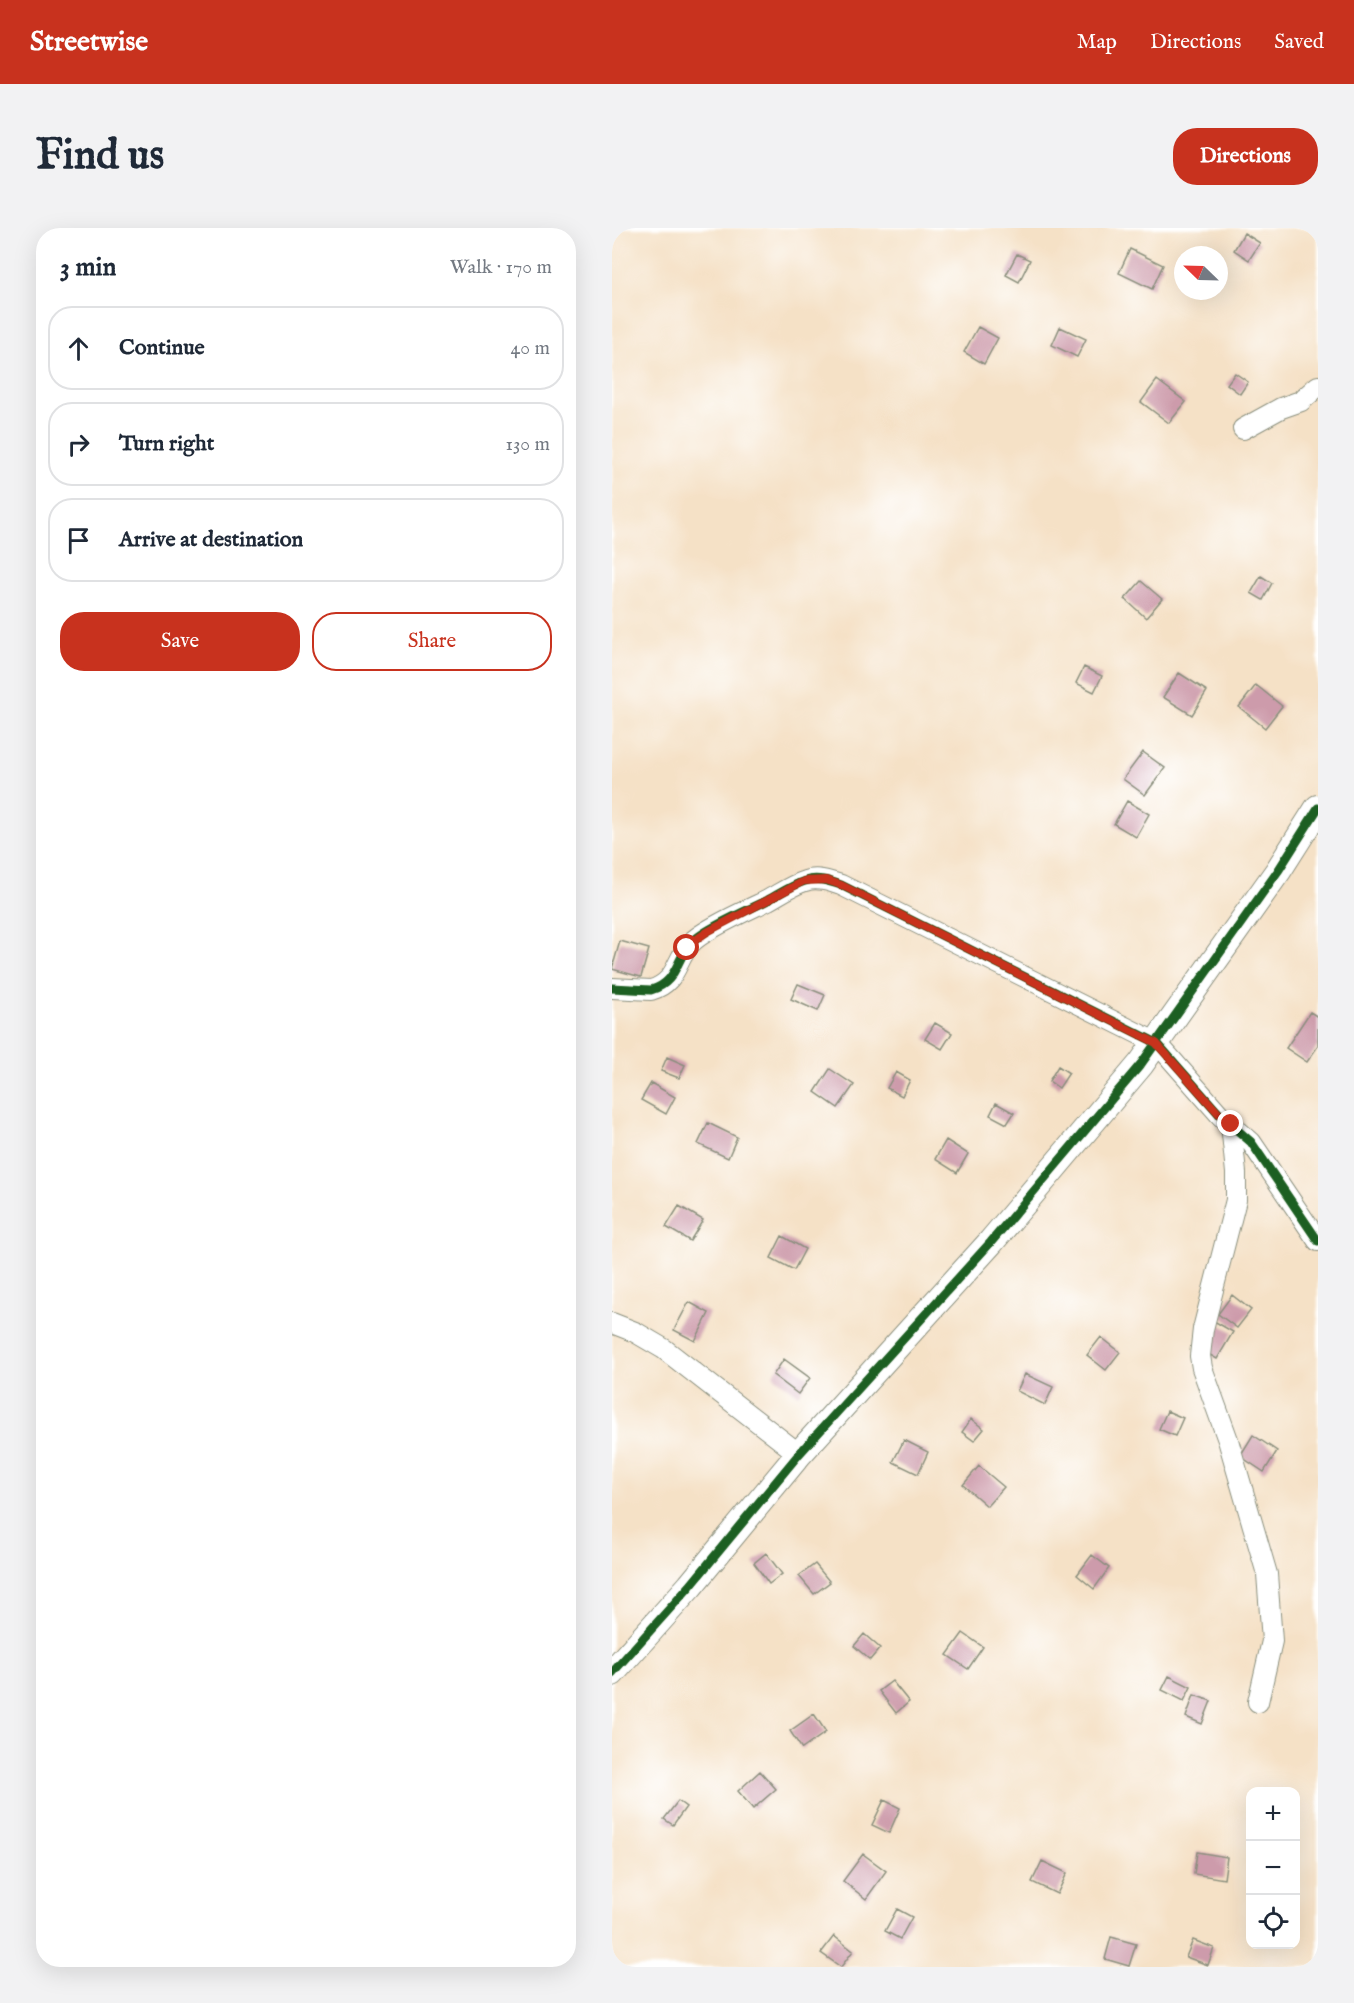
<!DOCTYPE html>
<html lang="en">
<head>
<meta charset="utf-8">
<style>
	body { margin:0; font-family:"IM FELL English",serif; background:#f2f2f3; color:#1f2937 }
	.controls { position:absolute; right:18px; bottom:18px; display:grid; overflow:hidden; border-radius:12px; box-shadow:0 6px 24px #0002 }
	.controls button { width:54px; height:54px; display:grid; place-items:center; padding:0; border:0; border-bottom:2px solid #e0e1e3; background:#fff; color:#1f2937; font:30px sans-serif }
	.compass { position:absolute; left:562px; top:18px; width:54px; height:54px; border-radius:50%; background:#fff; box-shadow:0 6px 24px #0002; rotate:293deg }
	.stop { position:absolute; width:18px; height:18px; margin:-14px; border:4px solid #c8321e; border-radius:50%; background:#fff }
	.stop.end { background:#c8321e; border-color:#fff; box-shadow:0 2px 6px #0008 }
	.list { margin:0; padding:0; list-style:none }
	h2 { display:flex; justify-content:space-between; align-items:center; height:78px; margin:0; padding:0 24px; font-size:26px }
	h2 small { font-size:20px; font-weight:400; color:#747a83 }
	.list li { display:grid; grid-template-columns:39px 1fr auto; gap:18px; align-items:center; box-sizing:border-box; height:84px; margin:0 12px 12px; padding:0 12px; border:2px solid #e0e1e3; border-radius:24px }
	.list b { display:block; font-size:22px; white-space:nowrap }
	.list em { font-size:20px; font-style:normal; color:#747a83 }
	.actions { display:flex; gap:12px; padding:18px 24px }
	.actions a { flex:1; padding:14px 0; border:2px solid #c8321e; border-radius:24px; text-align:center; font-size:21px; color:#c8321e }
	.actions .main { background:#c8321e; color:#fff }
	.icon { flex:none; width:33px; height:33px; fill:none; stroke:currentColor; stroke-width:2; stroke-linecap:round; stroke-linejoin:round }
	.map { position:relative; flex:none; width:706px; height:1739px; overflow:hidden; border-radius:24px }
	header { display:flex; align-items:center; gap:36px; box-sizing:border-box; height:84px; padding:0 30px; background:#c8321e; color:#fff }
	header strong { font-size:28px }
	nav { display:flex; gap:33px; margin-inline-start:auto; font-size:21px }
	.intro { display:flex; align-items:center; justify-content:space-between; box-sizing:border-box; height:144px; padding:0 36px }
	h1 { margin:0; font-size:42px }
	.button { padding:15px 27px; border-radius:24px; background:#c8321e; color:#fff; font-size:21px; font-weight:700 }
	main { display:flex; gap:36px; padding:0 36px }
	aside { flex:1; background:#fff; border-radius:24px; box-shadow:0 6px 24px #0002 }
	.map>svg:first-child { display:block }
</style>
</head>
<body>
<header>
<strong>Streetwise</strong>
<nav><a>Map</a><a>Directions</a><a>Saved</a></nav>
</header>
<div class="intro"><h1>Find us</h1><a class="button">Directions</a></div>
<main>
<aside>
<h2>3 min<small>Walk · 170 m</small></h2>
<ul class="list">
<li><svg class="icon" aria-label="ahead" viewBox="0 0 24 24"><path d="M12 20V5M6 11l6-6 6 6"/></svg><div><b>Continue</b></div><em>40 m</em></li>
<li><svg class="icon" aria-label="right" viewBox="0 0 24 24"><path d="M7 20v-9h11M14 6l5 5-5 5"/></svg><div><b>Turn right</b></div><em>130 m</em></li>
<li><svg class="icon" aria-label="arrive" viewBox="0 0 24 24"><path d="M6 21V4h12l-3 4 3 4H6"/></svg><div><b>Arrive at destination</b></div></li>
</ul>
<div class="actions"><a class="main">Save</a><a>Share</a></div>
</aside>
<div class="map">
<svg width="706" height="1739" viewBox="0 0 706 1739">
	<rect width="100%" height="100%" fill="#fff"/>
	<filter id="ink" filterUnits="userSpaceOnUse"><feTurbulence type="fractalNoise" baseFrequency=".0167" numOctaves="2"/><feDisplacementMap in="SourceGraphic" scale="12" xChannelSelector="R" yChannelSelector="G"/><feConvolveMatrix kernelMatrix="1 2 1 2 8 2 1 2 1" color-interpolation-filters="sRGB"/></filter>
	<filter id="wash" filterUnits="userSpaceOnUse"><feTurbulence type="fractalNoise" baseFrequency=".008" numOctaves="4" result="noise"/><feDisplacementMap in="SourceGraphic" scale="24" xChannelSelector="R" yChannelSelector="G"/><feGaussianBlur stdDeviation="1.35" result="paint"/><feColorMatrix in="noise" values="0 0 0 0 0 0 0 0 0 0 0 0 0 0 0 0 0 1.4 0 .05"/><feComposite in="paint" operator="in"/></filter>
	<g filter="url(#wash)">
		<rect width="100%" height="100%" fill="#f5e1c6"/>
		<g id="blocks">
			<path fill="#cd9bab" d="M632,5l16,10 -11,17 -15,-10z
				M518,21l33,16 -11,24 -33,-16z
				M405,26l13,6 -11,22 -13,-7z
				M366,99l20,11 -14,26 -20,-12z
				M448,99l26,12 -9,18 -25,-12z
				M623,145l13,9 -8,12 -13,-10z
				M545,152l29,22 -17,21 -28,-21z
				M649,348l11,7 -9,17 -12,-7z
				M529,353l21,18 -16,19 -21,-19z
				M472,439l18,9 -8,16 -18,-9z
				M567,445l28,18 -15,24 -29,-18z
				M644,457l26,21 -17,22 -26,-21z
				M531,524l22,16 -20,27 -22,-16z
				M515,573l22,13 -13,23 -22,-13z
				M8,713l29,8 -8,28 -29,-8z
				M186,756l27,11 -7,16 -27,-12z
				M698,784l8,5v29l-11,16 -21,-14z
				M323,795l17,10 -10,16 -17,-10z
				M55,829l18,8 -6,13 -18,-7z
				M446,838l11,7 -10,15 -10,-7z
				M218,841l24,16 -16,23 -23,-16z
				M284,844l14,8 -8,16 -15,-8z
				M39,855l24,14 -9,17 -25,-14z
				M384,875l18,10 -7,11 -17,-9z
				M96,895l29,14 -9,21 -30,-14z
				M334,912l22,14 -11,19 -22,-14z
				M67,978l24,14 -13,21 -24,-14z
				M170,1008l23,13 -11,21 -23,-12z
				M620,1067l19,15 -14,18 -19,-14z
				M77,1074l20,11 -14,28 -21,-11z
				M602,1093l19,11 -16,27 -19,-11z
				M489,1109l19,15 -14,18 -19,-15z
				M172,1131l26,19 -12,16 -25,-19z
				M413,1146l28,13 -8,18 -28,-14z
				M555,1183l16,7 -8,18 -16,-7z
				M359,1191l13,10 -10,12 -12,-9z
				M641,1207l24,16 -13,21 -24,-16z
				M292,1212l24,12 -10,22 -25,-12z
				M367,1238l25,21 -17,19 -24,-21z
				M154,1325l16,21 -13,10 -15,-21z
				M480,1327l17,13 -15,21 -17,-14z
				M203,1336l15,18 -16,12 -15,-18z
				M351,1405l20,14 -15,22 -21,-14z
				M252,1406l16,14 -10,12 -16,-14z
				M557,1448l22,11 -7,14 -22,-11z
				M280,1453l17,21 -13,11 -17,-22z
				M582,1467l17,6 -9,23 -16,-7z
				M202,1486l12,18 -24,17 -12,-18z
				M148,1543l16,18 -23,20 -15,-18z
				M272,1572l16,8 -11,25 -17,-8z
				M66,1573l8,6 -13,18 -9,-6z
				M585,1624l30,5 -3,22 -30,-5z
				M251,1626l23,17 -20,28 -23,-18z
				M430,1633l25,12 -10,21 -25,-12z
				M285,1681l15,8 -12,22 -15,-8z
				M222,1708l19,15 -12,16 -20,-14z
				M499,1709l25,7 -7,22 -24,-7z
				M581,1712l21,8 -6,17 -22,-8z"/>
		</g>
	</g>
	<g filter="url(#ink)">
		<use href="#blocks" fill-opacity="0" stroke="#8a8f7d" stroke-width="1.5"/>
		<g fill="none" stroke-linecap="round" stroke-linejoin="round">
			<g stroke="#8a8f7d" stroke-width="22">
				<path id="minor" d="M631,201l38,-21 20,-7 17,-15
					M0,760l39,2c27,-8 24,-30 40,-47 13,-14 59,-34 77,-43 11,-6 24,-15 37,-19 12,-4 24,0 36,4l316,158 64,73 30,26 67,99
					M619,896l5,49v27l-33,129 -3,27 2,12 26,72 39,134 5,67 -14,61
					M0,1095l23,9 29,17 135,105"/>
			</g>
			<g stroke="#8a8f7d" stroke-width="28">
				<path id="tertiary" d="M0,1445l78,-87 109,-132 192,-212 150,-178 137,-193 40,-63"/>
			</g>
			<use href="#minor" stroke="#fff" stroke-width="20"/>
			<use href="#tertiary" stroke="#fff" stroke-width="26"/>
			<g stroke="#fff" stroke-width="13">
				<path id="cycleway" d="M0,760l39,2c27,-8 24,-30 40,-47 13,-14 59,-34 77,-43 11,-6 24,-15 37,-19 12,-4 24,0 36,4l316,158 64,73 30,26 67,99
					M0,1445l78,-87 109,-132 192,-212 150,-178 137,-193 40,-63"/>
			</g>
			<use href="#cycleway" stroke="#1b5e20" stroke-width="9"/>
		</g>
	</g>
	<g fill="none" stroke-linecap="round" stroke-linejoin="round" filter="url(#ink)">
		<path stroke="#c8321e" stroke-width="8" d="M75,720l4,-5 16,-11 97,-51 22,-1 15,5 315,158 65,73 10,8"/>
	</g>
</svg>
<div class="controls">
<button>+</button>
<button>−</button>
<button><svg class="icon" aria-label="locate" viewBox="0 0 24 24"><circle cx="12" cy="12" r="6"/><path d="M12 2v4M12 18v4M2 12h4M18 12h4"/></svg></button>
</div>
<svg class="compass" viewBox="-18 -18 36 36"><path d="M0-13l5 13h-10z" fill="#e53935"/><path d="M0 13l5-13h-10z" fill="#747a83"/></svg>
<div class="stop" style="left:75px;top:720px"></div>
<div class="stop end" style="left:619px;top:896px"></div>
</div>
</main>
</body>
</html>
